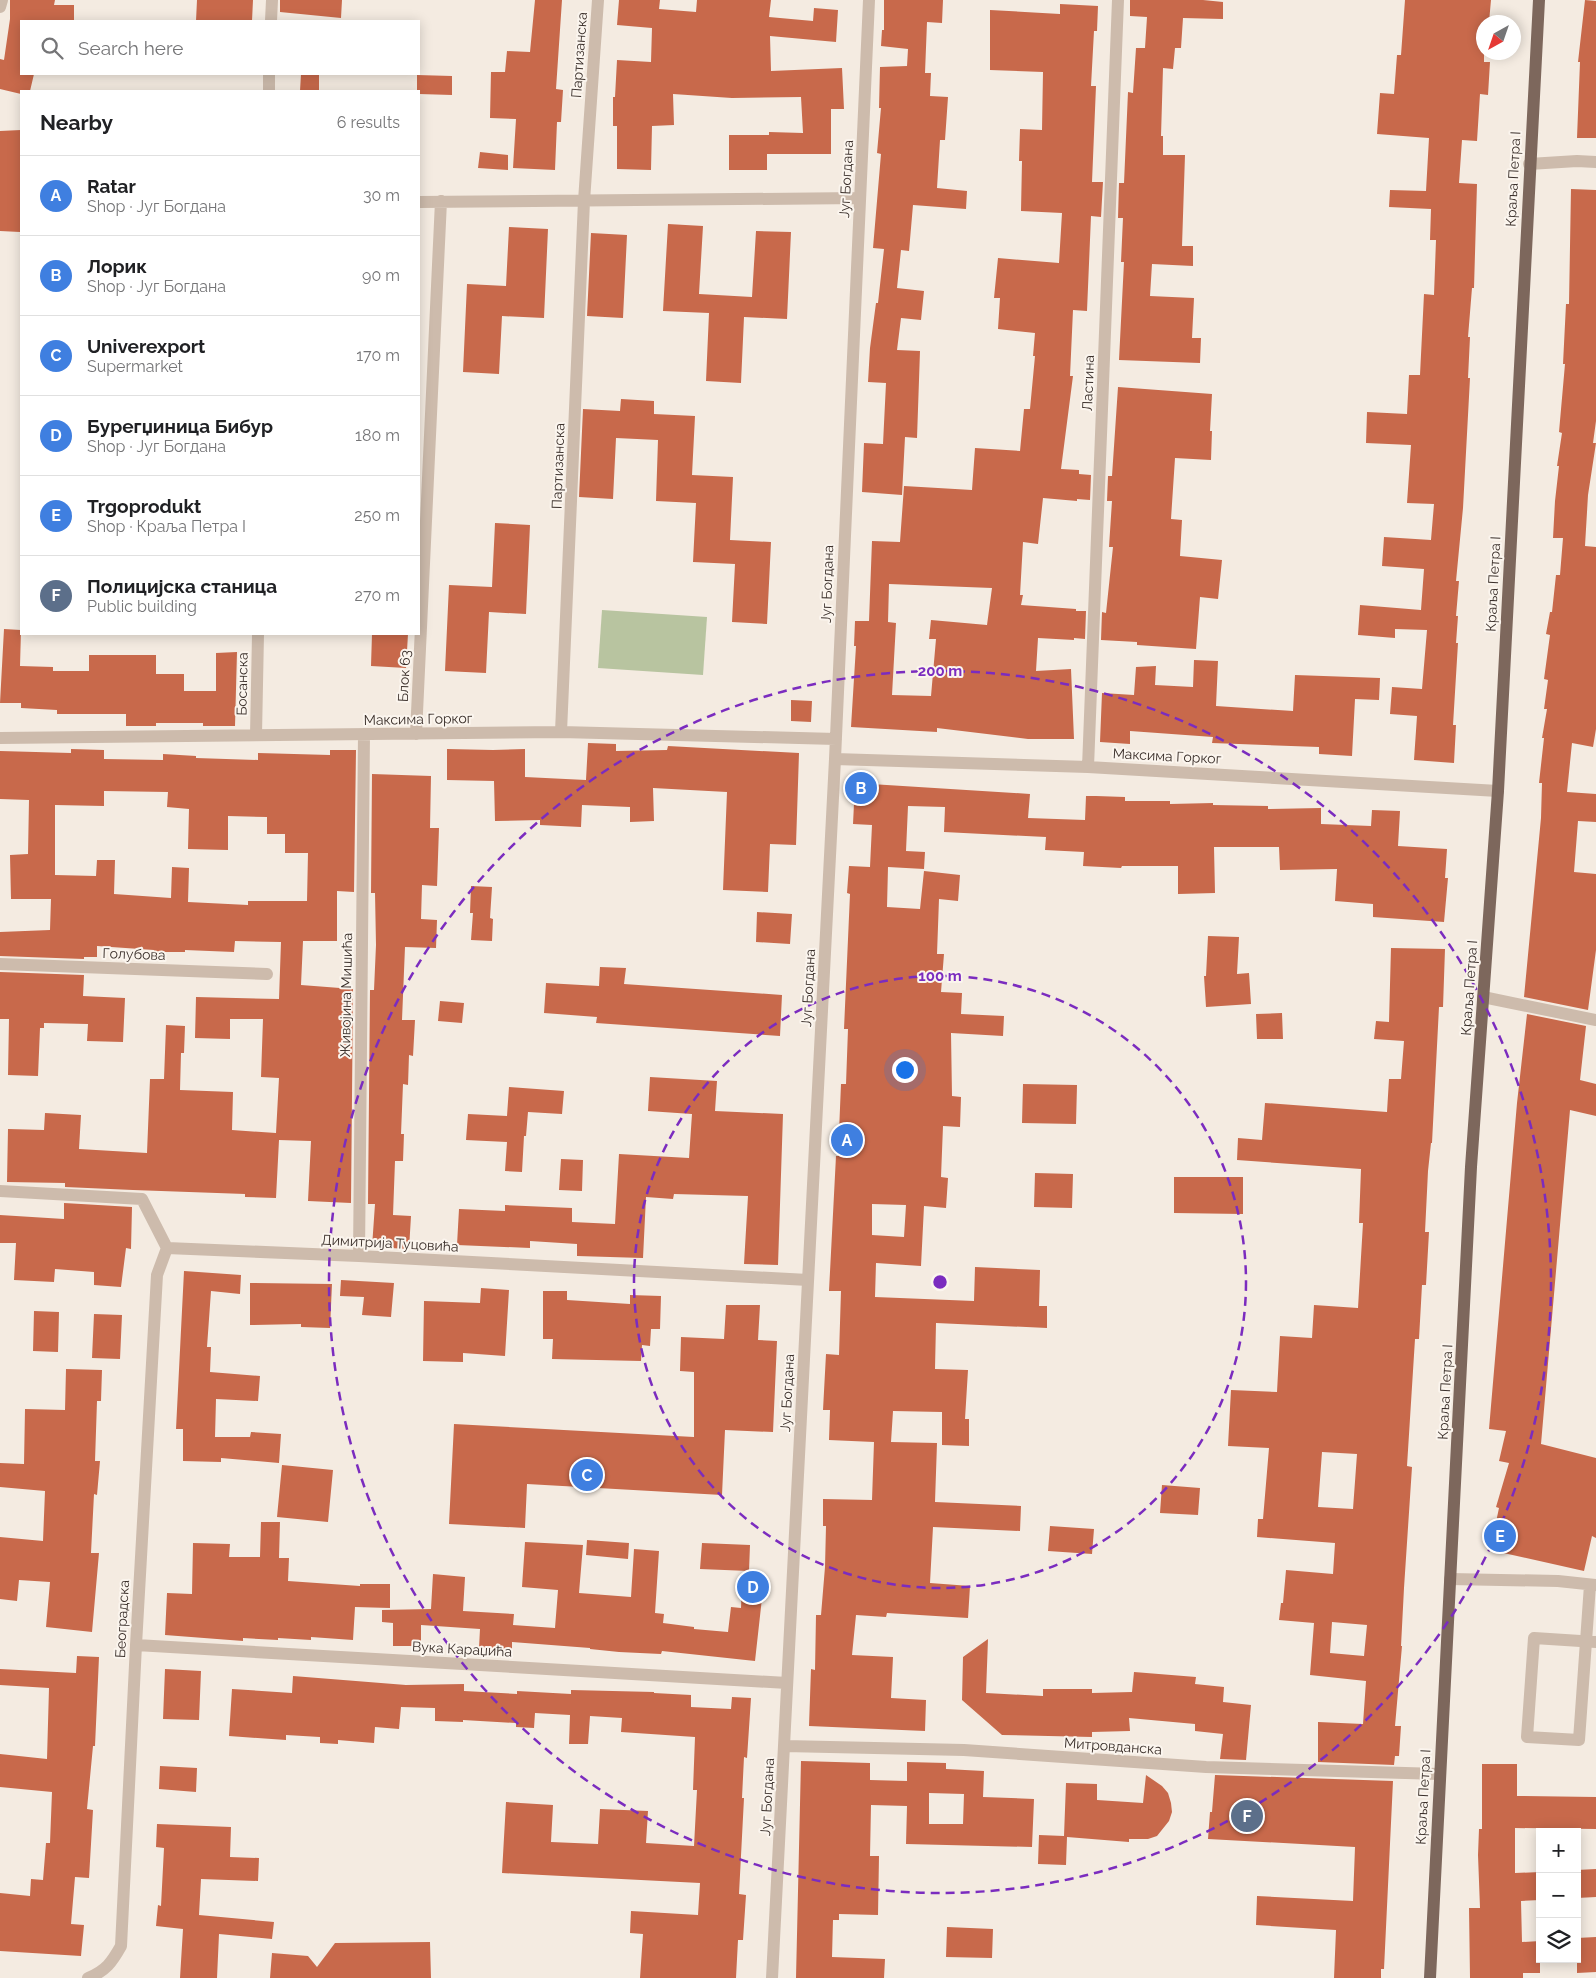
<!DOCTYPE html>
<html lang="en">
<head>
<meta charset="utf-8">
<style>
	body { margin:0; font-family:Raleway,sans-serif; background:#f2f2f2; color:#202124 }
	.controls { position:absolute; right:15px; bottom:15px; display:grid; overflow:hidden; border-radius:0px; box-shadow:0 2px 12px #0003 }
	.controls button { width:45px; height:45px; display:grid; place-items:center; padding:0; border:0; border-bottom:1px solid #e0e0e0; background:#fff; color:#202124; font:25px sans-serif }
	.compass { position:absolute; left:1476px; top:15px; width:45px; height:45px; border-radius:50%; background:#fff; box-shadow:0 2px 12px #0003; rotate:220deg }
	.you { position:absolute; left:904px; top:1069px; width:18px; height:18px; margin:-12px; border:4px solid #fff; border-radius:50%; background:#1a73e8; box-shadow:0 0 0 8px #1a73e833 }
	.badge { display:grid; place-items:center; width:32px; height:32px; border-radius:50%; background:#b45309; color:#fff; font-size:16px; font-weight:700 }
	.pin { position:absolute; translate:-50% -50%; border:2px solid #fff; box-shadow:0 1px 5px #0006 }
	.list { margin:0; padding:0; list-style:none }
	h2 { display:flex; justify-content:space-between; align-items:center; height:65px; margin:0; padding:0 20px; font-size:21px }
	h2 small { font-size:16px; font-weight:400; color:#757577 }
	.list li { display:grid; grid-template-columns:32px 1fr auto; gap:15px; align-items:center; box-sizing:border-box; height:80px; padding:0 20px; border-top:1px solid #e0e0e0 }
	.list b { display:block; font-size:19px; white-space:nowrap }
	.list p { margin:0; font-size:16px; white-space:nowrap; color:#757577 }
	.list em { font-size:16px; font-style:normal; color:#757577 }
	.icon { flex:none; width:28px; height:28px; fill:none; stroke:currentColor; stroke-width:2; stroke-linecap:round; stroke-linejoin:round }
	.map { position:relative; flex:none; width:1596px; height:1978px; overflow:hidden }
	.search { position:absolute; background:#fff; box-shadow:0 2px 12px #0003; left:20px; top:20px; width:400px; height:55px; display:flex; align-items:center; gap:12px; box-sizing:border-box; padding:0 18px; border-radius:0px; color:#757577; font-size:19px }
	.panel { position:absolute; background:#fff; box-shadow:0 2px 12px #0003; left:20px; top:90px; width:400px; height:545px; border-radius:0px }
	.map>svg:first-child { display:block }
</style>
</head>
<body>
<div class="map">
<svg width="1596" height="1978" viewBox="0 0 1596 1978">
	<rect width="100%" height="100%" fill="#f4ebe1"/>
	<path fill="#b8c4a0" d="M602,610l105,7 -4,58 -105,-7z"/>
	<path fill="#c8694b" fill-rule="evenodd" d="M10,0h45l-1,5h20v16h-53v53h13l-4,17h-9v3l-21,-5v-30l4,1 6,-41z
		M197,0h56l-1,21h-56z
		M280,0h62l-1,18 -61,-6z
		M535,0h27l-6,89 7,1 -2,32h-4l-2,48 -42,-2 3,-49 -26,-1 1,-46h14l2,-21 23,1z
		M619,0h41l-1,9 37,3 1,-12h74l-2,17 44,4 1,-13 24,2 -2,32 -66,-6 1,35 71,-3 2,41h-13v45h-64v16h-38v-35h40v-3l34,1 -2,-36 -69,1 -59,-4 1,31 -22,1 -1,44 -34,-1v-43h-4v-29h2l2,-37 34,2 1,-34 -35,-3z
		M884,0h59l-1,23 -15,-1 -2,51h6l-1,23 18,1 -3,43h-5l-3,48 30,3 -1,18 -53,-4 -4,46 -8,-1 -4,38 27,3 -3,29 -20,-2 -4,32 23,1 -3,87 -12,-1 -3,58 -40,-3 2,-49 19,1 3,-61 -18,-1 2,-34 6,-45h2l6,-54 -11,-1 8,-94 -4,-1 4,-45h-2l1,-41 27,-1 1,-17 -27,-3 1,-16h2z
		M1130,0h73l20,2v17l-40,-1 -2,30h-6l-2,21 -10,-1 -2,68h2v19h22l-3,91h11v20l-41,-2 -2,32 44,2 -2,40h9l-1,25 -81,-3 5,-98h-3l2,-44h-5l1,-35h5l4,-91 5,1 3,-45h9l2,-31 -17,-1z
		M1405,0h86l-2,22h-5v40h6l-2,33 -8,-1 -3,47 -15,-1 -3,43 18,1 -3,104h-2l-4,49h2l-2,41h2l-7,130 -7,73h3l-3,35h2l-2,27h2l-5,82h3l-2,38 -40,-3 3,-44 -27,-2 2,-27 30,2 5,-59 -32,-1v9l-37,-3 2,-30 61,5 3,-41 -42,-3 2,-29 47,3 3,-36 -27,-1 4,-58 -45,-2 1,-31 40,2 2,-39h11l4,-81 10,1 2,-55h-6l1,-31 -42,-2 1,-17 36,1 3,-53 -52,-4 3,-41 14,1 3,-39h4z
		M1585,0l11,1v137h-19l3,-76h-2z
		M1060,4l38,2 -1,25h-3l-3,55h5l-4,96h11l-2,35 -10,-1 -4,95 -14,-1 -3,66h3l-12,93 18,1v4l12,1 -1,25 -13,-1v2l-34,-3 -5,46 -15,-2 -3,53h3l-2,10 55,4v2h10l-1,28 -11,-1v2l-36,-2 -2,33 35,-2 3,70h-46l-91,-11v4l-86,-5 5,-81h-2l1,-25h14l3,-80 28,1 4,-56 68,4 3,-42 45,3 4,-42h6l5,-53h-2l2,-23 -37,-4 2,-31h-6l4,-40 61,5 3,-50 -41,-2 1,-50h-3l1,-32 22,1 1,-58 -53,-2v-60l70,4zM889,584l103,4 -5,37 -56,-5 -2,19h7l-5,57 -39,-1 4,-72 -8,-1z
		M301,74h18v17h-19z
		M417,75l35,1v19l-33,-1v-3h-2z
		M21,130l-1,102 -20,-1v-100z
		M480,152l28,3v15l-30,-2z
		M1571,189l25,1v231l-3,22h3l-8,52 -3,51 11,1v182l-3,18 -21,-4 -5,49 29,2v28l-18,-1 -4,51 22,2v76l-8,60 -64,-13 17,-179 1,-35h-3l5,-45h-2l5,-29h-3l4,-29 -4,-1 6,-44 -4,-1 4,-22h2l4,-37h4l3,-37h-10l2,-37 4,-35h-2l5,-33 -3,-1 6,-68h-2l3,-60h3z
		M668,224l35,2 -4,68 53,3 4,-66 35,1 -4,87 -43,-2 -3,66 -35,-2 3,-68 -46,-2z
		M509,227l39,2 -4,89 -42,-2 -3,58 -36,-2 4,-88 39,2z
		M591,233l36,2 -4,83 -36,-2z
		M1118,387l94,7 -2,37h2l-1,29 -36,-2 -4,61 11,1 -2,36 42,4 -4,39 -18,-2 -4,52 -59,-4v-3l-36,-2 1,-28 4,1 7,-66h-4l3,-46h-5l1,-25h4z
		M621,399l33,2v13l41,2 -3,59 41,2 -3,63 41,2 -4,82 -35,-2 3,-58 -42,-2 3,-59 -40,-2 2,-61 -42,-2 -3,61 -34,-2 4,-88 37,2z
		M495,523l35,2 -4,89 -37,-2 -3,61 -41,-2 4,-86 43,2z
		M4,629l17,1 -1,36 33,1v4h36v-16h67v19h28v17h32v-38l21,-1 -2,74h-32v-3h-47v3h-30v-12h-69v-4l-36,-2v-5h-21z
		M372,634h36l-2,34 -35,-2z
		M1194,660l24,1 -2,45 77,5 2,-36 85,3 -1,22 -24,-1 -3,57 -33,-2v-7l-107,-4 1,-6 -83,-6v13l-30,-2 2,-49 32,2 2,-28 20,-1 -1,19 38,2z
		M791,700l21,1 -1,21 -20,-1z
		M588,743l28,1v7l51,-1 1,-4 131,7 -3,92 -26,-1 -2,48 -45,-2 4,-98 -74,-4 1,33 -24,1v-15l-48,-2 -1,22 -41,-2v-5l-45,1 -1,-40 -47,-1v-31l46,1 32,-1v28l61,3z
		M71,749l33,1v9l59,1v-6l33,2v2l62,2v-7l72,2v-5h26l-2,142 -17,-1v50h-34l-2,44 52,4 -2,214 -43,-2 3,-60 -32,-1 -3,58 -31,-1v-3l-112,-4 -68,-3v-4l-58,-1 1,-53 36,1 1,-17 36,2 -2,34 68,4 3,-74h14l2,-54 19,1 -1,27h-3l-1,37 53,2 -1,38 44,3 3,-55 -18,-1 2,-58h-33v20l-35,-1 1,-41 83,2 2,-57 -46,-1 -1,11 -49,-2v2h-31v-2l-57,-4v11h-13v2l-84,-3v-24l50,-2 1,-31h-40l-1,-44 18,-1 1,-54 -29,-1v-48l71,2zM104,791l64,1 -1,15 22,2 -1,40 40,1v-34l39,1v17h18v19h23l-1,48h-59v4l-60,-3 1,-34 -17,-1 -1,31 -57,-4 1,-34h-18l-1,16 -41,-1v-70l49,1z
		M372,774l59,2 -1,52h9l-2,58 -15,-1 -1,34 16,1 -1,28 -31,-1 -3,73h13l-2,36 -4,-1 -1,30 -5,-1 -2,50h3l-1,27h-8l-2,54 18,1 -2,33 -37,-2 3,-43h-7l2,-214h4l2,-45 -1,-52h-4z
		M855,783l175,11 -2,24 57,2 1,-24h10l29,1v4h45v3l43,-1v2l55,1v3l53,-1v16l50,2 1,-16 28,1 -2,35 49,3 -2,29h3l-4,44 -71,-5v-13l-38,-3 2,-32 -57,1 -1,-23h-65l1,46 -37,1v-28h-56l-1,2 -38,-2 1,-14 -39,-2 1,-13 -102,-5 1,-25 -37,-1 -2,45 19,1 -1,17 -36,-2 -1,40 33,2 4,-38 36,4 -2,26 -19,-2 -2,55h7l-3,38 21,1 -1,21 43,2 -1,20 -52,-3 1,63 9,1 -1,30 -17,-1 -2,51 7,1 -2,30 -22,-2 -3,60 -45,-3 -1,34 99,4 1,-34 65,3 -1,36h8v22l-111,-5 -1,46 33,1 -3,49h4v27l-27,-1v-33l-49,-1 -2,31 46,1 -2,59 86,4 -1,25 -87,-4 -3,56 40,3 -2,32 -81,-5 -1,4 -30,-2 -4,40 41,2 -2,41 35,2 -1,31 -116,-5 2,-57 4,1 1,-55h5l4,-48 1,-41h-3v-27l49,1 2,-58 -45,-2 1,-30h-7l3,-56 13,1 2,-64h-12l7,-135h2l3,-72h5l2,-55h-4l6,-135 -3,-1 2,-27 21,1 2,-42 -19,-1zM872,1204l34,1 -2,32 -32,-2z
		M471,886l21,1 -2,31 3,1 -1,22 -21,-1 2,-27h-3z
		M757,912l35,2 -2,30 -34,-2z
		M1208,936l31,1 -2,37 12,-1 2,31 -45,3 -2,-31h2z
		M1391,948l54,1 -2,58h-4l-7,136h-1l-3,28 -3,61h4l-3,53h-4l-3,54h-4l-8,127 5,1 -8,121 -3,58h1l-7,80h6l-2,30h-4l-1,9 -76,-3v-40l45,2 3,-43 -56,-6 4,-52 -35,-3 2,-17h2l3,-33 47,4 2,-31 -78,-6 1,-18h5l6,-71 -41,-2 3,-56 46,2 3,-56 32,2 2,-33 44,3 5,-85h-4l2,-54 -124,-9 1,-22 24,2 3,-37 122,9 2,-33h12l3,-38 -30,-2 2,-18 13,1zM1322,1452l35,2 -4,55 -35,-2zM1332,1622l35,3 -3,31 -34,-3z
		M600,967l26,1 -2,16 158,11 -2,41 -184,-13 1,-6 -53,-4 2,-30 53,3z
		M0,972l84,3 -1,21 42,2 -2,44 -36,-1 1,-17 -44,-1v5h-4l-2,48 -30,-1 1,-56h-9z
		M440,1001l24,2 -2,20 -24,-2z
		M1282,1013l1,26h-26l-1,-25z
		M1527,1014l59,12 -6,54 16,4v32l-26,-6 -29,334 55,14v80l-4,-2 -8,35 -94,-21 9,-42 -3,-1 13,-44 -10,-2 7,-30 -17,-2 28,-326z
		M650,1077l67,4 -2,30 68,3 -5,151 -34,-1 4,-68 -74,-2 -1,5 -27,-2 -3,61 -66,-2v-12l-47,-3v7l-73,-3 2,-36 46,2v-6l67,3v14l43,2 4,-70 70,4 3,-44 -44,-3z
		M1023,1084l54,1 -1,39 -54,-1z
		M509,1087l55,4 -2,23 -34,-2 -2,24h-2l-2,36 -17,-1 2,-29 -41,-2 2,-26 39,2z
		M561,1159l22,1 -1,31 -23,-1z
		M1035,1173l38,1 -1,34 -38,-1z
		M1174,1177h69v37l-69,-1z
		M64,1203l68,4 -1,42 -5,-1 -5,39 -27,-2v-13l-39,-3 -1,13 -40,-2 2,-37h-16v-28l64,4z
		M184,1271l57,4 -1,19 -29,-3 -4,56h4l-1,25 50,4 -2,25 -42,-2 -1,38h35l1,-5 30,2 -2,29 -58,-5v4l-38,-1v-32h-7z
		M341,1280l53,3 -3,34 -29,-2 2,-18 -24,-1z
		M250,1283l82,1 -2,44 -29,-1v-3l-51,1z
		M481,1288l28,2 -4,66 -42,-3v9l-40,-1 1,-60 56,2z
		M543,1291h24v9l63,4v-9l31,1 -1,33h-9l-1,17 -8,-1 -1,16 -89,-2 1,-20h-10z
		M726,1305h34l-2,35 19,1 -4,91 -48,-2 -3,65 -195,-11 -2,44 -76,-4 5,-100 240,13v-65l-14,-1 1,-34 43,2z
		M34,1311l25,1 -1,40 -25,-1z
		M94,1314l28,1 -2,44 -28,-1z
		M66,1369l36,1 -1,31h-4l-2,60h5l-3,34 -3,-1 -3,59h8l-7,79 -46,-5 4,-45 -31,-2 -2,21 -17,-2v-62l43,4 2,-50 -45,-4v-24l24,1 1,-55 40,1z
		M282,1465l51,5 -5,52 -51,-5z
		M1162,1485l38,3 -2,27 -38,-2z
		M261,1522h19l-1,36h10l-1,23 72,5v-2h30v24l-35,-1 -2,33 -42,-3v3l-33,-2v2l-35,-2v3l-78,-6 2,-42 25,1 1,-51 37,1 -1,13h31z
		M1050,1526l44,3 -2,25 -44,-3z
		M587,1540l42,3 -1,16 -42,-4z
		M525,1542l58,3 -4,48 52,4 3,-48 25,2 -4,62 9,1 -1,9 31,4v2l34,3 3,-25 10,1 1,-28h22l-9,81 -93,-10 -1,3 -42,-2 -29,-3v-1l-78,-6v8l-33,-2 1,-19 -59,-4v21h-28v-23l-11,-1v-12l49,-1 2,-35 32,3 -2,34 51,3 -1,11 42,3 3,-38 -36,-3z
		M702,1543l48,2 -1,26 -49,-2z
		M988,1639l-2,54 57,3v-7h49v4l40,-1 2,-20 62,5 -1,7 29,3 -1,15 28,3 -5,55 -26,-1 3,-25 -28,-3v-7l-66,-6 1,13 -38,1v5l-90,-2 -40,-35 1,-43z
		M77,1656l22,1 -4,89h-2l-6,63 6,1 -4,68 -14,-1 -4,47 13,1 -3,31 -81,-5v-58l30,3 1,-17 12,1 3,-37h4l2,-51 -52,-5v-33l47,5 2,-71 -49,-3v-16l76,4z
		M165,1669l36,2 -2,49 -36,-1z
		M293,1676l113,9 58,-1v7l53,3v-3l54,3v-4l83,2v1l37,2v12l40,2 1,-12 19,1 -4,60 -3,-1 -2,41h2l-5,96 7,1 -3,45h-5l-2,38h-96l3,-44 -13,-1 1,-22 67,4 2,-32 -198,-10 4,-71 47,3 -2,37 47,2 2,-35 48,2 -2,32 48,3 3,-56h-4l2,-53 -74,-5 1,-14 -32,-2 -2,28h-19l1,-29 -35,-2 -1,15 -18,-1v-4l-53,-3v2l-28,-1v-13l-34,-1 -2,22 -24,-2 -1,16 -36,-3v4l-18,-1v-6l-34,-2v5l-57,-4 3,-47 60,4z
		M801,1761l69,2v17l37,1v-19l39,1v6l38,2 -1,26 51,2 -2,48 -126,-3 1,-38 -36,-1 -1,51h9l-1,59 -39,-1v6h-6l-1,37 53,2 -1,19h-88zM929,1793l35,1 -1,30h-34z
		M1482,1764h35v32l79,1v32l-81,-1v45l25,-1v28l-19,1 1,41 18,-1v32h-17v5h-53l-1,-70h11l-2,-53 1,-26h3z
		M160,1766l37,2 -1,24 -37,-3z
		M1146,1775l16,11 6,7 3,10 1,9 -3,9 -12,15 -9,3h-19v3l-62,-5 -1,28 -28,-1 1,-29 25,1 2,-53 31,1v16l46,3z
		M1215,1775l178,6 -9,188h-3v9h-47l2,-48 -80,-5 1,-29 96,5 2,-54 -147,-8 2,-27h2z
		M157,1824l74,3 -1,30 29,1 -1,23 -57,-2 -2,36 75,7 -2,17 -53,-5 -2,44h-37l3,-49 -27,-3 2,-21 3,1 3,-58 -8,-1z
		M1596,1869v28l-19,1v-28z
		M947,1927l46,2 -1,29 -46,-1z
		M1596,1937v35l-19,1v-35z
		M430,1942l1,36h-161l2,-25 36,3 9,11 18,-24z"/>
	<g fill="none" stroke-linecap="round" stroke-linejoin="round">
		<path stroke="#cdbbac" stroke-width="12" d="M0,7l2,-7
			M271,21l1,-21
			M269,91v-17
			M1529,164l48,-3 19,1
			M419,202l441,-4
			M561,732l23,-531 14,-201
			M416,734l25,-533
			M256,735l2,-101
			M0,738l561,-6 275,7
			M835,759l253,8 410,24
			M1088,767l30,-767
			M0,964l267,10
			M1483,997l113,23
			M0,1191l142,8 25,49
			M167,1248l192,8 449,24
			M359,1256l5,-522
			M1450,1579l108,2 38,4
			M1590,1585l-11,155 -52,-3 7,-99 62,4
			M136,1645l651,38
			M785,1746l179,4 242,17 233,7
			M88,1978c18,-7 24,-16 33,-32l15,-301 21,-370 10,-27
			M772,1978l63,-1219 34,-759"/>
		<path stroke="#7d675c" stroke-width="12" d="M1430,1978l41,-811 27,-376 41,-791"/>
	</g>
	<g fill="none" stroke="#7b2cbf" stroke-width="2.5" stroke-dasharray="9 6">
		<circle cx="940" cy="1282" r="306"/>
		<circle cx="940" cy="1282" r="611"/>
	</g>
	<g text-anchor="middle" dominant-baseline="central" stroke-width="4" stroke-linejoin="round" paint-order="stroke">
		<g font-size="14" fill="#3b302b" stroke="#fbf5ee">
			<text transform="translate(579 55) rotate(-86)">Партизанска</text>
			<text transform="translate(846 179) rotate(-87)">Југ Богдана</text>
			<text transform="translate(1513 179) rotate(-87)">Краља Петра I</text>
			<text transform="translate(1088 383) rotate(-88)">Ластина</text>
			<text transform="translate(558 466) rotate(-88)">Партизанска</text>
			<text transform="translate(827 584) rotate(-88)">Југ Богдана</text>
			<text transform="translate(1493 584) rotate(-87)">Краља Петра I</text>
			<text transform="translate(404 676) rotate(-87)">Блок 63</text>
			<text transform="translate(242 684) rotate(-89)">Босанска</text>
			<text transform="translate(418 719) rotate(-1)">Максима Горког</text>
			<text transform="translate(1167 756) rotate(3)">Максима Горког</text>
			<text transform="translate(134 954) rotate(2)">Голубова</text>
			<text transform="translate(808 988) rotate(-87)">Југ Богдана</text>
			<text transform="translate(1469 988) rotate(-86)">Краља Петра I</text>
			<text transform="translate(346 995) rotate(-89)">Живојина Мишића</text>
			<text transform="translate(390 1243) rotate(3)">Димитрија Туцовића</text>
			<text transform="translate(1445 1392) rotate(-87)">Краља Петра I</text>
			<text transform="translate(787 1393) rotate(-87)">Југ Богдана</text>
			<text transform="translate(122 1619) rotate(-87)">Београдска</text>
			<text transform="translate(462 1649) rotate(3)">Вука Караџића</text>
			<text transform="translate(1113 1746) rotate(4)">Митровданска</text>
			<text transform="translate(767 1797) rotate(-87)">Југ Богдана</text>
			<text transform="translate(1423 1797) rotate(-87)">Краља Петра I</text>
		</g>
	</g>
	<circle cx="940" cy="1282" r="8" fill="#7b2cbf" stroke="#fbf5ee" stroke-width="2.5"/>
	<g font-size="15" text-anchor="middle" font-weight="bold" fill="#7b2cbf" stroke="#fbf5ee" stroke-width="4" stroke-linejoin="round" paint-order="stroke">
		<text x="940" y="676">200 m</text>
		<text x="940" y="981">100 m</text>
	</g>
</svg>
<div class="controls">
<button>+</button>
<button>−</button>
<button><svg class="icon" aria-label="layers" viewBox="0 0 24 24"><path d="M12 4l9 5-9 5-9-5zM3 14l9 5 9-5"/></svg></button>
</div>
<svg class="compass" viewBox="-18 -18 36 36"><path d="M0-13l5 13h-10z" fill="#e53935"/><path d="M0 13l5-13h-10z" fill="#757577"/></svg>
<div class="you"></div>
<div class="pin badge" style="left:847px;top:1140px;background:#3f7fe0">A</div>
<div class="pin badge" style="left:861px;top:788px;background:#3f7fe0">B</div>
<div class="pin badge" style="left:587px;top:1475px;background:#3f7fe0">C</div>
<div class="pin badge" style="left:753px;top:1587px;background:#3f7fe0">D</div>
<div class="pin badge" style="left:1500px;top:1536px;background:#3f7fe0">E</div>
<div class="pin badge" style="left:1247px;top:1816px;background:#5c6f8a">F</div>
<div class="search"><svg class="icon" aria-label="search" viewBox="0 0 24 24"><circle cx="10" cy="10" r="6"/><path d="M15 15l6 6"/></svg>Search here</div>
<section class="panel">
<h2>Nearby<small>6 results</small></h2>
<ul class="list">
<li><span class="badge" style="background:#3f7fe0">A</span><div><b>Ratar</b><p>Shop · Југ Богдана</p></div><em>30 m</em></li>
<li><span class="badge" style="background:#3f7fe0">B</span><div><b>Лорик</b><p>Shop · Југ Богдана</p></div><em>90 m</em></li>
<li><span class="badge" style="background:#3f7fe0">C</span><div><b>Univerexport</b><p>Supermarket</p></div><em>170 m</em></li>
<li><span class="badge" style="background:#3f7fe0">D</span><div><b>Бурегџиница Бибур</b><p>Shop · Југ Богдана</p></div><em>180 m</em></li>
<li><span class="badge" style="background:#3f7fe0">E</span><div><b>Trgoprodukt</b><p>Shop · Краља Петра I</p></div><em>250 m</em></li>
<li><span class="badge" style="background:#5c6f8a">F</span><div><b>Полицијска станица</b><p>Public building</p></div><em>270 m</em></li>
</ul>
</section>
</div>
</body>
</html>
